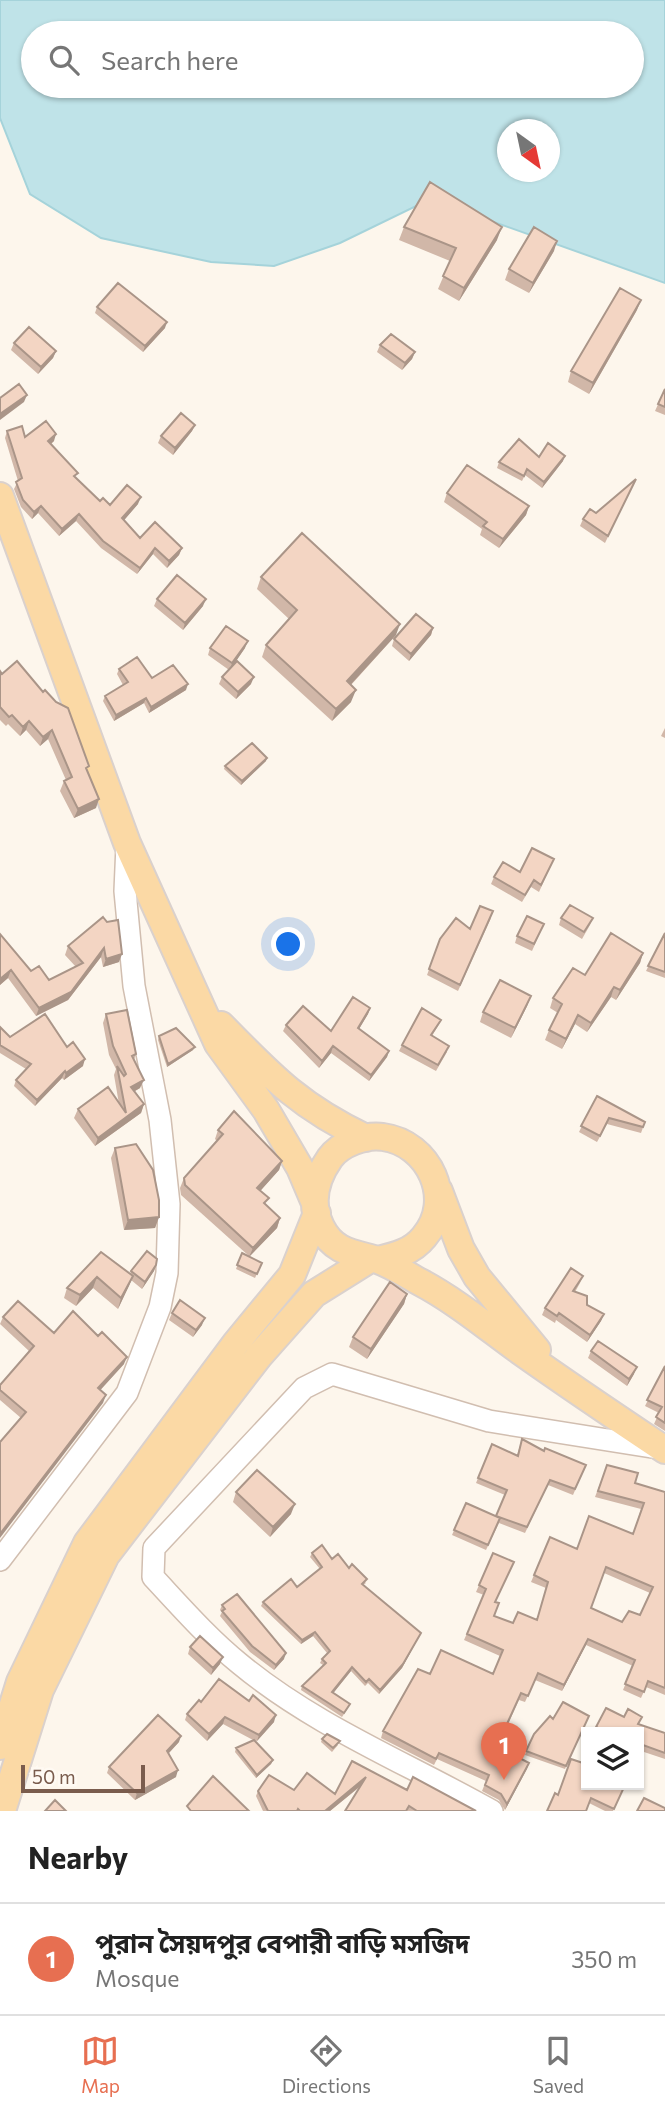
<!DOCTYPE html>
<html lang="en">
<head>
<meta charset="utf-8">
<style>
	body { margin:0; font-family:Commissioner,"Noto Sans Bengali",sans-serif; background:#f2f2f2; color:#222 }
	.controls { position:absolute; right:21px; bottom:21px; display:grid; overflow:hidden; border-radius:0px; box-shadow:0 2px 5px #0004 }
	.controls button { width:63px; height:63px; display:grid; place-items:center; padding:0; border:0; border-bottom:2px solid #e0e0e0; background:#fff; color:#222; font:35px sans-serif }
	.compass { position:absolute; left:497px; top:119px; width:63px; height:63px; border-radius:50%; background:#fff; box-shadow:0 2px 5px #0004; rotate:147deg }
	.scale { position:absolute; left:21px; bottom:18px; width:124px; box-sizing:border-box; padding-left:7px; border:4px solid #7a5c4d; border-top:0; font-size:19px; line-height:24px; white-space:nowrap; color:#7a5c4d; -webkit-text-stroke:5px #fffaf3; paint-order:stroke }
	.you { position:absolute; left:289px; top:945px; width:24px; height:24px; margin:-18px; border:5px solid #fff; border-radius:50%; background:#1a73e8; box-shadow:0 0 0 10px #1a73e833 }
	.badge { display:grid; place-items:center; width:46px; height:46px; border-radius:50%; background:#e76f51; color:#fff; font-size:23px; font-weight:700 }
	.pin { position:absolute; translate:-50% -58px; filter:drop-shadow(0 2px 4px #0008) }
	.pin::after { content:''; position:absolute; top:37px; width:24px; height:21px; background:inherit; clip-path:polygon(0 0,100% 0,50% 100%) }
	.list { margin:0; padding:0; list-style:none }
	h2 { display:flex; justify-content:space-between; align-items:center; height:91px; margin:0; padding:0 28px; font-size:30px }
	h2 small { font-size:23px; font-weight:400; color:#767676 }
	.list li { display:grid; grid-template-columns:46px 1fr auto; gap:21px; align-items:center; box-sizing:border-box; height:112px; padding:0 28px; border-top:2px solid #e0e0e0 }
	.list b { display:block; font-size:26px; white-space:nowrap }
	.list p { margin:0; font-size:23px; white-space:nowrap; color:#767676 }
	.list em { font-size:23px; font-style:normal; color:#767676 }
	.icon { flex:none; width:38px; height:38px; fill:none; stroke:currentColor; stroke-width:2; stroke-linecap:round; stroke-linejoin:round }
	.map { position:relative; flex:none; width:665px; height:1811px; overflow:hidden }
	.search { position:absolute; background:#fff; box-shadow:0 2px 5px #0004; left:21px; right:21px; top:21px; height:77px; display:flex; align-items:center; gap:18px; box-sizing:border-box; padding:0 24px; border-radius:38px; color:#767676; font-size:26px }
	.sheet { height:203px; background:#fff }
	nav { display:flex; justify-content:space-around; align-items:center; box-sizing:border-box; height:98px; border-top:2px solid #e0e0e0; background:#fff; font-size:19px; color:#767676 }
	nav a { display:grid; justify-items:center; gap:4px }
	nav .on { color:#e76f51 }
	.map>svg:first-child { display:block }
</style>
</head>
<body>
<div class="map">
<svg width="665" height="1811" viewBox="0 0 665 1811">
	<rect width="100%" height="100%" fill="#fdf6ec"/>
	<path fill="#bfe3e8" stroke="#a5d3da" stroke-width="2" fill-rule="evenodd" d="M0,0h665v283l-199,-71 -50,-6 -76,37 -66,23 -63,-4 -110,-24 -71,-44 -30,-76zM33,33h599v53h-599zM508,130h42v42h-42z"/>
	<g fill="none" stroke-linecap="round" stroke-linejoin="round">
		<g stroke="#d1beb0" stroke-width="24">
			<path id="minor" d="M0,1560l127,-167 33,-86 7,-34 2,-69 -9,-84 -26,-134 -9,-95 2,-46
				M492,1811c-85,-48 -177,-85 -252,-147 -32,-26 -59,-57 -87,-87l1,-29 150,-160 28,-14 157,47 169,27"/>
		</g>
		<g stroke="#dad1cd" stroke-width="30">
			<path id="major" d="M0,496l127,347 91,201 48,66 34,58 14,33
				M221,1025c50,51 79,82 145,113
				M439,1191l22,58 16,28 60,73
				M378,1260c17,-4 34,-8 46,-23 32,-37 5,-94 -41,-100 -17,-3 -43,7 -53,21 -14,20 -21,45 -9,69 13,26 33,26 57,33 14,5 29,15 42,22 36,19 68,46 100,69 48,34 97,67 145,99
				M0,1746l20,-64 67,-139 149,-200 56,-68 25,-62
				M2,1811l38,-121 66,-135 153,-199 55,-62 56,-35"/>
		</g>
		<use href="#minor" stroke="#fff" stroke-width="21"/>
		<use href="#major" stroke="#fbd9a5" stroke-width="26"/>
	</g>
	<path fill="#d1b7a8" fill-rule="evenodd" d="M404,227l93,13 -38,61 -21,-12 12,-28 -51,-21z
		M554,251l-25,42 -24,-13 4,-11z
		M97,307l68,21 -22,24 -48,-39z
		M637,310l-48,84 -21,-12 3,-11z
		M14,343l42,8 -3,7 -15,16 -27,-24z
		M380,345l35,7 -3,7 -10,11 -25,-18z
		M665,389v26l-10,-4z
		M195,425l-3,6 -19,24 -15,-12 3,-7z
		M7,431l18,6 29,4 -3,3 25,34 24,23 10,4 28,-1 -14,16 16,18 42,10 -3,7 -12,13 -14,-14 -16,20 -36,-26 -25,-27 -17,15 -21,-23 -6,6 -11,-12 -7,-18 4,-8 -13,-43z
		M539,457l24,4 -21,27 -17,-13 -3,6 -25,-13 2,-6z
		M636,479l-31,64 -25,-17 3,-7 13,-6z
		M447,493l82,13 -3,9 -27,33 -19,-13 2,-6 -38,-27z
		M261,577l135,58 -45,50v17l-19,19 -70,-64 4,-12 23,-26 -32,-30z
		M157,599l46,7 -20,24 -29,-24z
		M433,628l-2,7 -22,26 -17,-15 2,-7z
		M210,648h35l-12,17 18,19 -15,15 -17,-15 3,-7 7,-7 -21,-15z
		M17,661l70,111 9,36 -22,10 -14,-27 4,-10 2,-1 -18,-41 -8,7 -14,-16 -6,6 -12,-12 -2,2 -6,-6v-49l2,3z
		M119,669l33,9 34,12 -37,23 -5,-10 -30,18 -11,-20 2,-5 18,-11 -6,-11z
		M665,728v10l-4,-2z
		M266,761l-25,24 -17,-16 1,-3z
		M554,859l-15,33 -8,-5 -9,15 -31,-18 3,-7 26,-5z
		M103,917l16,45 -16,5 -2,-10 -33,43 -32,16 -28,-38 -8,7v-51l31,37 18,9 27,-13 -11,-12 3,-9z
		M491,918l-33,73 -31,-16 13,-36 30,-10z
		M561,918h32l-3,7 -8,14 -23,-14z
		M544,924l-12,27 -17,-8 2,-7z
		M665,933v45l-19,-7z
		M643,953l-3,10 -24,37 -5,-3 -24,35 -12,-8 -13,25 -17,-9 4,-10 9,-17 -8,-5 3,-10 32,-23z
		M531,996l-4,10 -16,32 -31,-16 3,-10z
		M370,1008l-2,6 -9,15 30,22 -2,6 -18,24 -38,-28 -12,15 -36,-37 3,-6 45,6z
		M106,1014l30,40 -2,6 6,28 -5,3 9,13 -3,9 -46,33 -21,-28 4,-9 41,-5 -5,-29 2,-6 -7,-14 -6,-32z
		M441,1020l-3,6 -6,10 15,16 -11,19 -37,-20 3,-6z
		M0,1027l10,10 57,10 16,19 -19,14 -2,-2 -27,28 -21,-20 2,-6 10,-11 -26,-16z
		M159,1036l34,14 -26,17 -9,-27z
		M597,1096l48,26 -4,11 -34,-9 -10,18 -18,-10z
		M218,1130l64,31 -3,9 -19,21 6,14 14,13 -3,10 -28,29 13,6 -7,15 -19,-9 6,-16 7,3 -68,-61 -1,-7 4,-10 33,-37 -2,-2z
		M115,1148l44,69 -4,11 -31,2 -13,-72z
		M101,1252l29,22 1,-3 25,-6 -2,6 -12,18 -11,-9 -13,29 -25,-21 -17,18 -12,-8 3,-10z
		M583,1276l-3,7 -5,9 12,13 17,9 -3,7 -14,21 -31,-22 -1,3 -13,-8 3,-7z
		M407,1294l-3,10 -37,55 -18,-12 4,-10z
		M172,1313l30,12 -9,12 -24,-17z
		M3,1317l51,16 70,31 -24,26 3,13 -82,15 -21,-18v-15l29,-34 -29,-27z
		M591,1351l43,23 -7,12 -39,-28z
		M665,1366v65l-11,-7 5,-11 -14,-7z
		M522,1439l22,12 42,14 -13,30 -25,-10 -23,48 -26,-10 -13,27 -34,-15 14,-32 30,13 9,-21 -29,-12 16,-39 25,11z
		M607,1465l28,18 30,9v203l-19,-8 -5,11 -18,-8 10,-24 -47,-21 -24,46 -27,-11 -10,22 -6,-2 -21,46 31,17 -24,47 -6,-10 -17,-9 4,-10 -49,-22 -3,6 -53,-27 2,-7 47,-57h63l7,-18 -36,-16 20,-45 -8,-3 17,-39 3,49 -2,14 19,7 24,-3 9,-32 -15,-6 3,-7 43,-26 56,-15 8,-25 -46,-12zM604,1573l46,20 -10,22 -18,7 -31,-14z
		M236,1492l55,22 -21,23 -37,-35z
		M312,1553l20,6 17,9 17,15 -3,2 58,48 -19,35 -23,26 -11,-11 -3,3 -14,-15 -18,22 15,15 -6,9 -41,-27 1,-4 21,-21 -3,-2 2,-4 5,-6 -14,-17 -12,8 -40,-38 2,-4 34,-15 23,-18 -10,-12z
		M222,1605l62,54 -10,11 -24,-18 -30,-36 2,-4 -2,-2z
		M190,1647l30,17 -9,11 -23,-21z
		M201,1702l73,20 -17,19 -3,-1 19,20 -2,4 -15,14 -21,-26 1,-4 17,-8 -30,-16 -16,17 -22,-21 2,-6z
		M589,1716l-24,53 -40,-14 9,-21 19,-15z
		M639,1725l26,8v26l-24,-8 -2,-19h-45l2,-5z
		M322,1739l16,6 -6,7 -11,-10z
		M179,1742l-10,11 7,24 -41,23 -28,-27 2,-6z
		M352,1761l55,29 69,21h-131l17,-26 -32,26h-67l-7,-15 2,-5 36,-1 41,4z
		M625,1785l-12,26h-8l-16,-8 -31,-8z"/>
	<path fill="#aa9588" d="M502,227l-5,13 -38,61 5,-13z
		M557,241l-3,10 -25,42 4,-10z
		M641,300l-4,10 -48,84 4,-11z
		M167,322l-2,6 -22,24 2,-6z
		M56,351l-3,7 -15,16 3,-7z
		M415,352l-3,7 -10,11 3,-7z
		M27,395l-3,7 -24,18v-6z
		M195,425l-3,6 -19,24 2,-7z
		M56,434l-2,7 -8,7 2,-7z
		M565,456l-2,5 -21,27 2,-6z
		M141,497l-3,7 -18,21 2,-7z
		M41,506l-3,7 -6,6 2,-7z
		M529,506l-3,9 -27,33 4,-9z
		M79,514l-3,7 -17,15 3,-7z
		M155,548l-2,6 -16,20 3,-6z
		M182,548l-3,7 -12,13 2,-7z
		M206,599l-3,7 -20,24 2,-7z
		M400,624l-4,11 -53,58 4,-12z
		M433,628l-2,7 -22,26 2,-7z
		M248,641l-3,7 -15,22 2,-7z
		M254,677l-3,7 -15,15 2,-7z
		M188,684l-2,6 -37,23 2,-6z
		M356,690l-5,12 -19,19 4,-12z
		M146,698l-2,5 -30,18 2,-6z
		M29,721l-3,9 -6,6 3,-9z
		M52,730l-4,9 -8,7 3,-9z
		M267,758l-1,3 -25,24 1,-4z
		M99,799l-3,9 -22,10 4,-9z
		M104,948l-3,9 -33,43 -32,16 3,-8z
		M643,953l-3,10 -24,37 4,-10z
		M122,954l-3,8 -16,5 3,-8z
		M11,970l-3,8 -8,7v-6z
		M614,987l-3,10 -24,35 4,-9z
		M531,996l-4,10 -16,32 4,-10z
		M370,1008l-2,6 -12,20 2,-6z
		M578,1015l-3,9 -13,25 4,-10z
		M333,1046l-2,7 -12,15 3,-7z
		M195,1047l-2,3 -26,17 1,-3z
		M389,1051l-2,6 -18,24 2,-6z
		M85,1059l-2,7 -19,14 2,-7z
		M65,1071l-3,7 -27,28 2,-6z
		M144,1080l-4,8 -12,7 3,-8z
		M144,1104l-3,9 -46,33 3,-8z
		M282,1161l-3,9 -25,28 3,-10z
		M159,1217l-4,11 -31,2 4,-10z
		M280,1218l-3,10 -28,29 4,-9z
		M156,1265l-2,6 -12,18 3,-7z
		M133,1276l-4,10 -11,23 3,-11z
		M97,1277l-4,11 -17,18 4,-11z
		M407,1294l-3,10 -37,55 4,-10z
		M604,1314l-3,7 -14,21 3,-7z
		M205,1318l-3,7 -9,12 3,-7z
		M127,1357l-3,7 -29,32 3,-8z
		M637,1367l-3,7 -7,12 2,-7z
		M106,1395l-3,8 -103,135v-4z
		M295,1504l-4,10 -21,23 3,-10z
		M315,1632l-2,4 -12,8 1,-4z
		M421,1633l-19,35 -23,26 1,-4z
		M588,1639l-2,6 -24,46 2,-6z
		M286,1653l-2,6 -10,11 2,-5z
		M223,1657l-3,7 -9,11 2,-7z
		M352,1667l-1,4 -20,25 1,-4z
		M276,1715l-2,7 -17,19 2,-6z
		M225,1717l-2,7 -16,17 2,-7z
		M181,1736l-2,6 -14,15 2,-6z
		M273,1760l-2,4 -15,14 1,-3z
		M529,1763l-2,6 -22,41 2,-6z
		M178,1770l-2,7 -41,23 2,-7z
		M366,1777l-2,6 -34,28h-5z"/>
	<path fill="#f3d5c3" stroke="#aa9588" stroke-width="2" fill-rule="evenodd" d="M430,182l72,45 -38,61 -21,-12 13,-28 -52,-21z
		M534,227l23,14 -24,42 -24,-14z
		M118,283l49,39 -22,24 -48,-39z
		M620,288l21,12 -48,83 -22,-12z
		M29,327l27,24 -15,16 -27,-24z
		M391,334l24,18 -10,11 -25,-18z
		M19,384l8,11 -27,19v-16z
		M665,389v18l-7,-3z
		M181,413l14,12 -20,23 -14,-12z
		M46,421l10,13 -8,7 30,32 -4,3 26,25 3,-3 7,7 17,-20 14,12 -19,21 18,20 15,-16 27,26 -13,13 -14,-13 -15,20 -37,-27 -24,-27 -17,15 -21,-23 -7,6 -11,-12 -7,-18 6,-4 -15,-47 15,-5 3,11z
		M519,439l20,18 9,-14 17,13 -21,26 -17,-13 -3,7 -25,-14z
		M467,465l62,41 -26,33 -20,-13 4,-4 -40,-29z
		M636,479l-28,57 -25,-17 7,-10 6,4z
		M302,533l98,91 -53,57 9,9 -20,19 -70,-64 31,-35 -36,-33z
		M177,575l29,24 -21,24 -28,-24z
		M416,614l17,14 -22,26 -17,-15z
		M226,626l22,15 -16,22 -22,-15z
		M137,657l15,21 21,-13 15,19 -37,23 -5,-9 -30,17 -11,-19 23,-14 -9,-13z
		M17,661l26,31 2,-2 11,12 12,6 21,58 -3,2 13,31 -21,10 -14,-28 8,-4 -20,-47 -9,7 -14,-16 -6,6 -11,-12 -3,2 -9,-10v-36l2,3z
		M237,661l17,16 -16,15 -16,-15z
		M252,743l15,15 -25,23 -17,-15z
		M532,848l22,11 -13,26 -7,-5 -9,15 -31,-18 9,-15 17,10z
		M570,905l23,13 -9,14 -23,-14z
		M480,906l13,5 -33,74 -31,-16 11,-30 16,-21 14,11z
		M527,916l17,8 -10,20 -17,-8z
		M103,917l4,5 11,-2 4,34 -16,5 -2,-11 -33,44 -32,16 -28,-38 -11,9v-45l31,37 8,-5 10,14 34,-17 -15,-17z
		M611,933l32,20 -23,37 -6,-3 -23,36 -13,-8 -12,24 -17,-9 13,-26 -9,-6 20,-30 12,7z
		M665,933v39l-17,-6z
		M500,980l31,16 -16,32 -32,-16z
		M353,997l17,11 -12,20 31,23 -18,24 -38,-29 -11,15 -36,-36 17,-19 28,25z
		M422,1008l19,12 -10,15 18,11 -11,19 -36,-20z
		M127,1010l9,44 -4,2 12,24 -13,7 13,17 -46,34 -20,-29 30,-22 18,26 -9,-47 7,10 2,-2 -13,-28 -7,-32z
		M45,1014l22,33 6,-5 12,17 -19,14 -1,-2 -28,29 -21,-20 15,-16 -31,-19v-18l10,10z
		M176,1028l19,19 -27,17 -9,-28z
		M597,1096l48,26 -2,5 -34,-9 -9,18 -19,-10z
		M234,1111l48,50 -25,27 12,10 -5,5 16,15 -27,30 -68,-63 -1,-7 39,-44 -5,-4z
		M136,1144l17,26 6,30v17l-31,3 -13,-72z
		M147,1251l10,8 -1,6 -11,17 -14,-11z
		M101,1252l32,24 -12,22 -24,-21 -17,18 -13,-7z
		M242,1253l20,10 -5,11 -20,-9z
		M571,1268l12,8 -10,15 14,5v9l17,9 -14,21 -31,-22 -2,3 -12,-8z
		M390,1282l17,12 -36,55 -18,-12z
		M180,1300l25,18 -9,12 -24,-17z
		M18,1301l36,32 19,-22 25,25 4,-4 25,25 -29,31 8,7 -106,139v-92l26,-30 -26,-22v-5l34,-39 -31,-29z
		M598,1341l39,26 -8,12 -38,-28z
		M665,1366v57l-9,-6 6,-10 -15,-7z
		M522,1439l22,12 1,-3 41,17 -11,24 -25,-9 -23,47 -31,-11 11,-26 -29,-12 14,-34 26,12z
		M607,1465l31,8 -3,10 30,9v196l-17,-7 -4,11 -19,-8 10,-24 -47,-21 -24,46 -26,-12 -10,23 -7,-3 -24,53 32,17 -22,41 -6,-10 -16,-9 4,-10 -50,-22 -3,6 -53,-28 35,-62 12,5 11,-24 52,24 10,-24 -36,-16 19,-45 -7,-4 14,-32 21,9 -19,40 4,1 -5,13 19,7 5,-11 19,8 11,-38 -14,-7 16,-38 27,12 12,-33 44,18 11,-31 -46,-12zM606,1567l47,20 -13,28 -11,-4 -7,11 -31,-14z
		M257,1470l38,34 -22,23 -37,-35z
		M466,1503l34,15 -12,27 -34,-15z
		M322,1545l10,14 6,-5 11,14 3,-4 15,15 -5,5 59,49 -18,31 -23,26 -11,-11 -3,3 -14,-15 -20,25 18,12 -6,9 -42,-27 24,-23 -4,-4 8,-8 -15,-19 -13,8 -39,-38 28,-23 6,8 25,-20 -10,-14z
		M237,1594l49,59 -10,12 -24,-19 -30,-35 3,-2 -3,-4z
		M200,1636l23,21 -10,11 -23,-21z
		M219,1679l30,22 4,-6 23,20 -17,20 -34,-18 -16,17 -22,-20 12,-14 2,2z
		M563,1702l26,14 -23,50 -40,-15 8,-17 16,-18 3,3z
		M606,1708l18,9 4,-8 14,8 -4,7 27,9v20l-22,-8 -4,9v-22h-33l-10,-5z
		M158,1715l23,21 -14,15 11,19 -41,23 -28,-26z
		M327,1734l13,7 -7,7 -11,-9z
		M254,1740l19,20 -16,15 -21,-27z
		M571,1759l15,5v21h39l-11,24 -23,-11 -5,13h-39l8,-18 3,2z
		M352,1761l55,29 6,-13 63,34h-59l-8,-5 -3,5h-61l21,-34 -41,34h-25l-2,-2 -1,2h-29l-10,-20 11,-16 25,15 13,-17 28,21z
		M213,1776l36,35h-58l-4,-5z
		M644,1798l21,10v3h-28z
		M55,1800l11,11h-21z"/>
</svg>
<div class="controls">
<button><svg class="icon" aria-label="layers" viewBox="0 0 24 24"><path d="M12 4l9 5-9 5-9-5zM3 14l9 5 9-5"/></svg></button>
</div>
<svg class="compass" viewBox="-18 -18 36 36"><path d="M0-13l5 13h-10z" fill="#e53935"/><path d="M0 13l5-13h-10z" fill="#767676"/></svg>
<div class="scale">50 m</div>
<div class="you"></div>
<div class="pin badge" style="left:504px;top:1780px">1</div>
<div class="search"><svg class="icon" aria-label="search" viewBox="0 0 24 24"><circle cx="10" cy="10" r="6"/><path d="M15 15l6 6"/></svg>Search here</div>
</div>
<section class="sheet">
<h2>Nearby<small></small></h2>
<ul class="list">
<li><span class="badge">1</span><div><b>পুরান সৈয়দপুর বেপারী বাড়ি মসজিদ</b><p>Mosque</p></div><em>350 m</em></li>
</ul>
</section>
<nav>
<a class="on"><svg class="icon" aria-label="map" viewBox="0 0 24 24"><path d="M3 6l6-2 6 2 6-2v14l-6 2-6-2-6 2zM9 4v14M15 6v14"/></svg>Map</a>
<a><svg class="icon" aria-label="directions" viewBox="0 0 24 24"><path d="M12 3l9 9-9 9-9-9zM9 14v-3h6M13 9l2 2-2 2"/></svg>Directions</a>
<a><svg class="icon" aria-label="saved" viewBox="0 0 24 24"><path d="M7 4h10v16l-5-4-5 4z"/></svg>Saved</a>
</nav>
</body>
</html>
